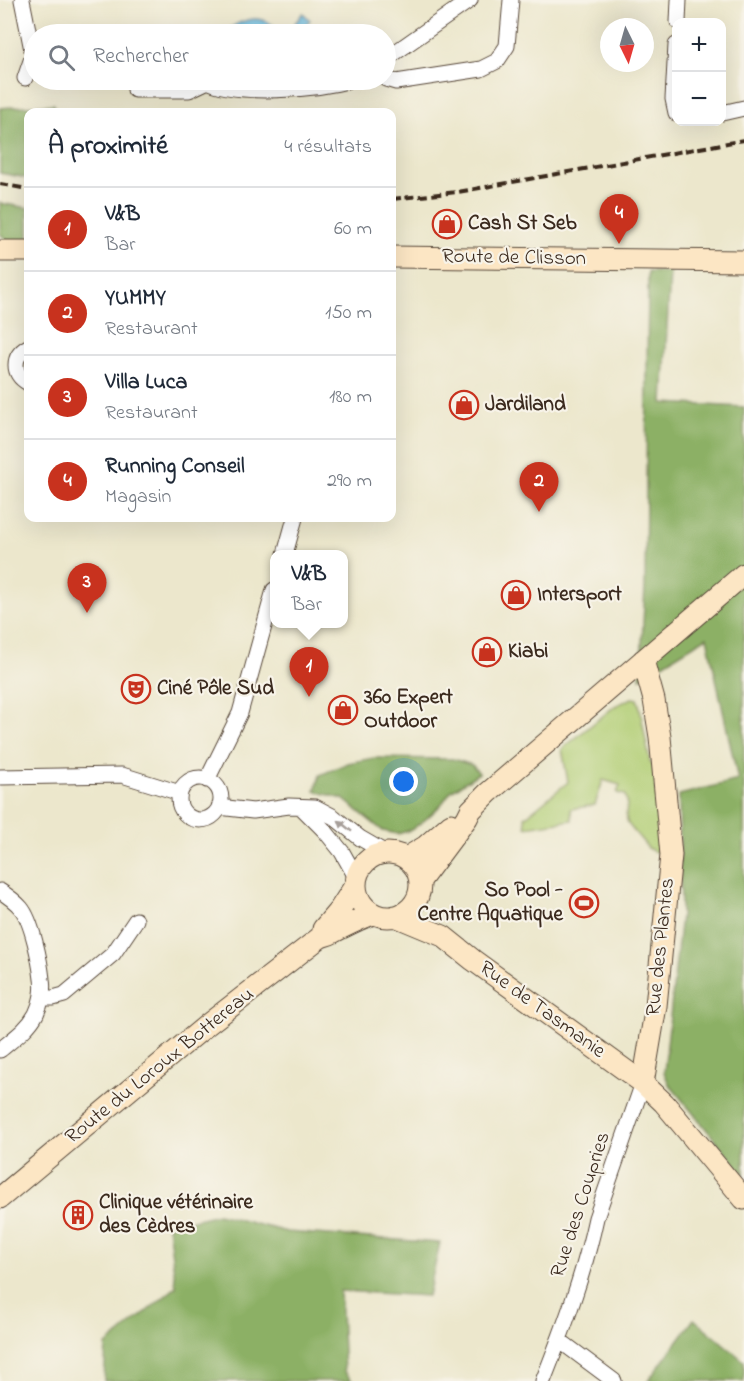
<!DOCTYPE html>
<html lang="fr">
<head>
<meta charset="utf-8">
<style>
	body { margin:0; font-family:"Indie Flower",sans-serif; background:#f6f6f7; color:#1f2937 }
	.controls { position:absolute; right:18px; top:18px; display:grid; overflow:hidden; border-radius:12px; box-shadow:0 6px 24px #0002 }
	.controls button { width:54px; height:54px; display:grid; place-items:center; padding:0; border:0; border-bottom:2px solid #e0e1e3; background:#fff; color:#1f2937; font:30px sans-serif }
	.compass { position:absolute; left:600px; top:18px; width:54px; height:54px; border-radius:50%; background:#fff; box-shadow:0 6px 24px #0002; rotate:175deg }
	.you { position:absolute; left:404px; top:782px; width:21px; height:21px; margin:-15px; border:4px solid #fff; border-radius:50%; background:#1a73e8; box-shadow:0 0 0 9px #1a73e833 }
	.badge { display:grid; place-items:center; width:39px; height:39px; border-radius:50%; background:#c8321e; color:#fff; font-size:20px; font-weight:700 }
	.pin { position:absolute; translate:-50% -50px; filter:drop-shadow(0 2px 3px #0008) }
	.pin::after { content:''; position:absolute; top:32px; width:21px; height:18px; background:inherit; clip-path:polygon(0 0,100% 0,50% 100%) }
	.popup { position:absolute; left:270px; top:550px; width:78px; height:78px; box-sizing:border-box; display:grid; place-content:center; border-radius:12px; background:#fff; filter:drop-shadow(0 2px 4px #0005); font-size:20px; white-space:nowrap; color:#747a83 }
	.popup b { font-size:22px; color:#1f2937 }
	.popup::after { content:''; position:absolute; left:50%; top:100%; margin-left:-12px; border:12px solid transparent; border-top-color:#fff }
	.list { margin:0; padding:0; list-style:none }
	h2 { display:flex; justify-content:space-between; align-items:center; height:78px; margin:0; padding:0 24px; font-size:26px }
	h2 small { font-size:20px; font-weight:400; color:#747a83 }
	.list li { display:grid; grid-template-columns:39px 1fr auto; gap:18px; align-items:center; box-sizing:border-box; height:84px; padding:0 24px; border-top:2px solid #e0e1e3 }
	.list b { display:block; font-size:22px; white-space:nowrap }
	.list p { margin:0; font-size:20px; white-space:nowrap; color:#747a83 }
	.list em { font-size:20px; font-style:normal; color:#747a83 }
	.icon { flex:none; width:33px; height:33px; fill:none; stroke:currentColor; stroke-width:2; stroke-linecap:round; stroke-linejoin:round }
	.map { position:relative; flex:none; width:744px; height:1381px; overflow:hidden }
	.search { position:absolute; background:#fff; box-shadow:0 6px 24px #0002; left:24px; top:24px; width:372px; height:66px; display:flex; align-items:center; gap:15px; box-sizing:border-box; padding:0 21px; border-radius:33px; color:#747a83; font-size:22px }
	.panel { position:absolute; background:#fff; box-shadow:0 6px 24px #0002; left:24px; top:108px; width:372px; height:414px; border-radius:12px }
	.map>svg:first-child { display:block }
</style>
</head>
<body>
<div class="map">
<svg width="744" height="1381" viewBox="0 0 744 1381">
	<rect width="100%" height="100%" fill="#f7f3e8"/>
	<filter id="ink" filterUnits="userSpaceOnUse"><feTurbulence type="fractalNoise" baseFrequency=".0167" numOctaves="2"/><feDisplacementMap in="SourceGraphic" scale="12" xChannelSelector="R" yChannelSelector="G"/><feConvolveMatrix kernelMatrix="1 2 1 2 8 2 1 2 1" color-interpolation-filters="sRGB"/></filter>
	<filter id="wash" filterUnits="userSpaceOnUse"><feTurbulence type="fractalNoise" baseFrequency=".008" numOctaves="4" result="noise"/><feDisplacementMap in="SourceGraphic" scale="24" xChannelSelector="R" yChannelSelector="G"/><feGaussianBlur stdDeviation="1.35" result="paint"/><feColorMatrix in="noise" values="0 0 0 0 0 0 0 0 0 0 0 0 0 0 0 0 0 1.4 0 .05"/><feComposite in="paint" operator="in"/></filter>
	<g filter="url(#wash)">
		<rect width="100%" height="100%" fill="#ece7cc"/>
		<path fill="#b1cd73" stroke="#767c48" stroke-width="1.5" d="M632,698l5,1 2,5 11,58 3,3 11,90 -15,-6 -21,-25 -2,-7 1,-16 -2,-6 -8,-2 3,-8 -17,-5 -8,25 -24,4 1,11 -46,7 -1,-10 43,-35 -6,-33 53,-43z"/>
		<path fill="#8cb065" stroke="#646d42" stroke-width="1.5" d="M54,104l2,8h-28v66l-28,-5v-65z
			M0,203l28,5v34h-19l-9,-8z
			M648,272h22l-7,131 81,4v768l-75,-91 -5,-12 17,-157 -2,-120 59,-15 -31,-143 -67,41 5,-91z
			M374,758l79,1 19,6 7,8 -28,18 -10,14 -15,14 -15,11 -13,4 -15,-3 -40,-32 -28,-8 5,-16 28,-12z
			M218,1214l69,18 153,11 -12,53 -88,-5 4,80 8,10h-248l2,-36 70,-58 -8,-61z
			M694,1319l50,42v20h-96z"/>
		<path fill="#61b7de" stroke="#4e707e" stroke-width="1.5" d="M303,13l7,7 -13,14h-76c12,-8 25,-18 41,-14 10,2 16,12 27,11z"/>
	</g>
	<g filter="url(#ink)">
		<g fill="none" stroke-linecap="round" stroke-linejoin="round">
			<g stroke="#564638" stroke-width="17">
				<path id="street" d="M22,0l11,55 -8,23
					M678,22l1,-22
					M676,45l-3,54 3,14
					M386,59l84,-59
					M386,79l10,3 85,-13 16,-8 10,-15 4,-46
					M206,80c27,16 114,10 144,0
					M135,90h54l19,-9
					M722,113l22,-5
					M28,347c-16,9 -16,27 0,36
					M285,554l10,-36
					M0,777l122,-2 58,18
					M179 799a21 21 0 1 1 42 0a21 21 0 1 1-42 0Z
					M207,780l33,-67 34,-123
					M219,807l34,4 36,-5 26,1 19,10 26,21 26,15
					M301,807l24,24 17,21 14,25
					M0,891c8,5 15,10 21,17 11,13 19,53 21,71 2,11 -1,25 -6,35 -8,15 -23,25 -36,36
					M42,998h11l11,-3 49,-41 23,-34
					M559,1340l55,41
					M543,1381c21,-53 41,-107 53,-163l47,-135"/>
			</g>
			<g stroke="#564638" stroke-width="23">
				<path id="secondary" d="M0,251h28
					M392,257l352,4
					M643,660l11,40 6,37 11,118 -15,151 -13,77
					M356 885a32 32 0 1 1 64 0a32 32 0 1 1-64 0Z
					M406,858l20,-12 25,-22
					M420,881l47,-63 4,-8 17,-17 256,-219
					M395,916l48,20 30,24 170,123 21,20 80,96
					M323,935v-6l17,-20 16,-25
					M0,1198l207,-173 111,-86c5,-4 9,-3 14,-6 14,-7 26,-14 41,-19"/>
			</g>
			<use href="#street" stroke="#fff" stroke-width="15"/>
			<use href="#secondary" stroke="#fce6c4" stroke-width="21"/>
			<path stroke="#3b2a1e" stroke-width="4" stroke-dasharray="9 4.5" stroke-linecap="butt" d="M0,184l28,5
				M392,199l66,-7 286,-52"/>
		</g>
		<defs><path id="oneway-solid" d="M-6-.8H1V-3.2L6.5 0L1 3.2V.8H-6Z" transform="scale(1.5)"/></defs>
		<use fill="#a79f9a" href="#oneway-solid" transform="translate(345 826) rotate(-141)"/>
	</g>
	<defs>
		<g id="shop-ring" transform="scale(1.5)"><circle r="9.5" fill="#f7f3e8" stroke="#c8321e" stroke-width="1.5"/><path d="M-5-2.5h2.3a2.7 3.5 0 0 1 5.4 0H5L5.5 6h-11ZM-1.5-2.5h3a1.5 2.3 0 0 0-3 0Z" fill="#c8321e"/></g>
		<g id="theatre-ring" transform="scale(1.5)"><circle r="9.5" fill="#f7f3e8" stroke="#c8321e" stroke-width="1.5"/><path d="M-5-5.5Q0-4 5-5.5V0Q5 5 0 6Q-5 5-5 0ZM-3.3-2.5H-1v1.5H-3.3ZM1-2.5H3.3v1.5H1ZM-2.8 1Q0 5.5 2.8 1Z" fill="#c8321e"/></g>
		<g id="stadium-ring" transform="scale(1.5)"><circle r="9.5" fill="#f7f3e8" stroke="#c8321e" stroke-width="1.5"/><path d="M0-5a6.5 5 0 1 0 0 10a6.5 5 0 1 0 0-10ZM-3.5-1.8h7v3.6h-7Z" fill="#c8321e"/></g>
		<g id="building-ring" transform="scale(1.5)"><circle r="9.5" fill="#f7f3e8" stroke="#c8321e" stroke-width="1.5"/><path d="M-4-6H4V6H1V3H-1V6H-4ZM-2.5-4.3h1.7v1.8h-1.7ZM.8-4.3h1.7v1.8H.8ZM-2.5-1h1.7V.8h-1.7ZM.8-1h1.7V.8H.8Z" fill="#c8321e"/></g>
	</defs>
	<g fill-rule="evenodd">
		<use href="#shop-ring" x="447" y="224"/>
		<use href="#shop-ring" x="464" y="405"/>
		<use href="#shop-ring" x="516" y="595"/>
		<use href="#shop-ring" x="487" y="652"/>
		<use href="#theatre-ring" x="136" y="689"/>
		<use href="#shop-ring" x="343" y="710"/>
		<use href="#stadium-ring" x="584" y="903"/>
		<use href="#building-ring" x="78" y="1215"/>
	</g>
	<g text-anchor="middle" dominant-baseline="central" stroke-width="4.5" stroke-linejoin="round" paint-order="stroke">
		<g font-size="21" font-weight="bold" fill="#3b2a1e" stroke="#f7f3e8" text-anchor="start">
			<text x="468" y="224">Cash St Seb</text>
			<text x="485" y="405">Jardiland</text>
			<text x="537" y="595">Intersport</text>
			<text x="508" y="652">Kiabi</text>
			<text x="157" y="689">Ciné Pôle Sud</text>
			<text x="364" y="698">360 Expert<tspan x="364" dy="24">Outdoor</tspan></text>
			<text x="563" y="891" text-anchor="end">So Pool -<tspan x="563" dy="24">Centre Aquatique</tspan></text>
			<text x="99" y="1203">Clinique vétérinaire<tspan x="99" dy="24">des Cèdres</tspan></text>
		</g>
		<g font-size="21" fill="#3b2a1e" stroke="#f7f3e8">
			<text transform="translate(514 258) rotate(1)">Route de Clisson</text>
			<text transform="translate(661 947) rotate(-84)">Rue des Plantes</text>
			<text transform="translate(542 1010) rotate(36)">Rue de Tasmanie</text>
			<text transform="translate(160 1066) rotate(-39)">Route du Loroux Bottereau</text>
			<text transform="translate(581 1205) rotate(-72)">Rue des Coupries</text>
		</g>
	</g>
</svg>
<div class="controls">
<button>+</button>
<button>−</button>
</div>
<svg class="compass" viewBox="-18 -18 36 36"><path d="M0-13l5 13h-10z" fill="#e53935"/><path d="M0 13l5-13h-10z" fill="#747a83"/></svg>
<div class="you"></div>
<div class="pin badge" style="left:309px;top:697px">1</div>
<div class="popup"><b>V&amp;B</b>Bar</div>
<div class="pin badge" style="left:539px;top:512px">2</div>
<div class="pin badge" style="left:87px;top:613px">3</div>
<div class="pin badge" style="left:619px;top:244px">4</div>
<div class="search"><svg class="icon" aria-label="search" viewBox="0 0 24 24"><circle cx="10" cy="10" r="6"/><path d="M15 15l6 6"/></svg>Rechercher</div>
<section class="panel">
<h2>À proximité<small>4 résultats</small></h2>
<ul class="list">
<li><span class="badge">1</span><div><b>V&amp;B</b><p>Bar</p></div><em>60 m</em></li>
<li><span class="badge">2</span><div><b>YUMMY</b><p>Restaurant</p></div><em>150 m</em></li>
<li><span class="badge">3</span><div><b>Villa Luca</b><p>Restaurant</p></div><em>180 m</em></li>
<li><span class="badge">4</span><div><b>Running Conseil</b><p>Magasin</p></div><em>290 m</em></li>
</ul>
</section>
</div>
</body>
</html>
